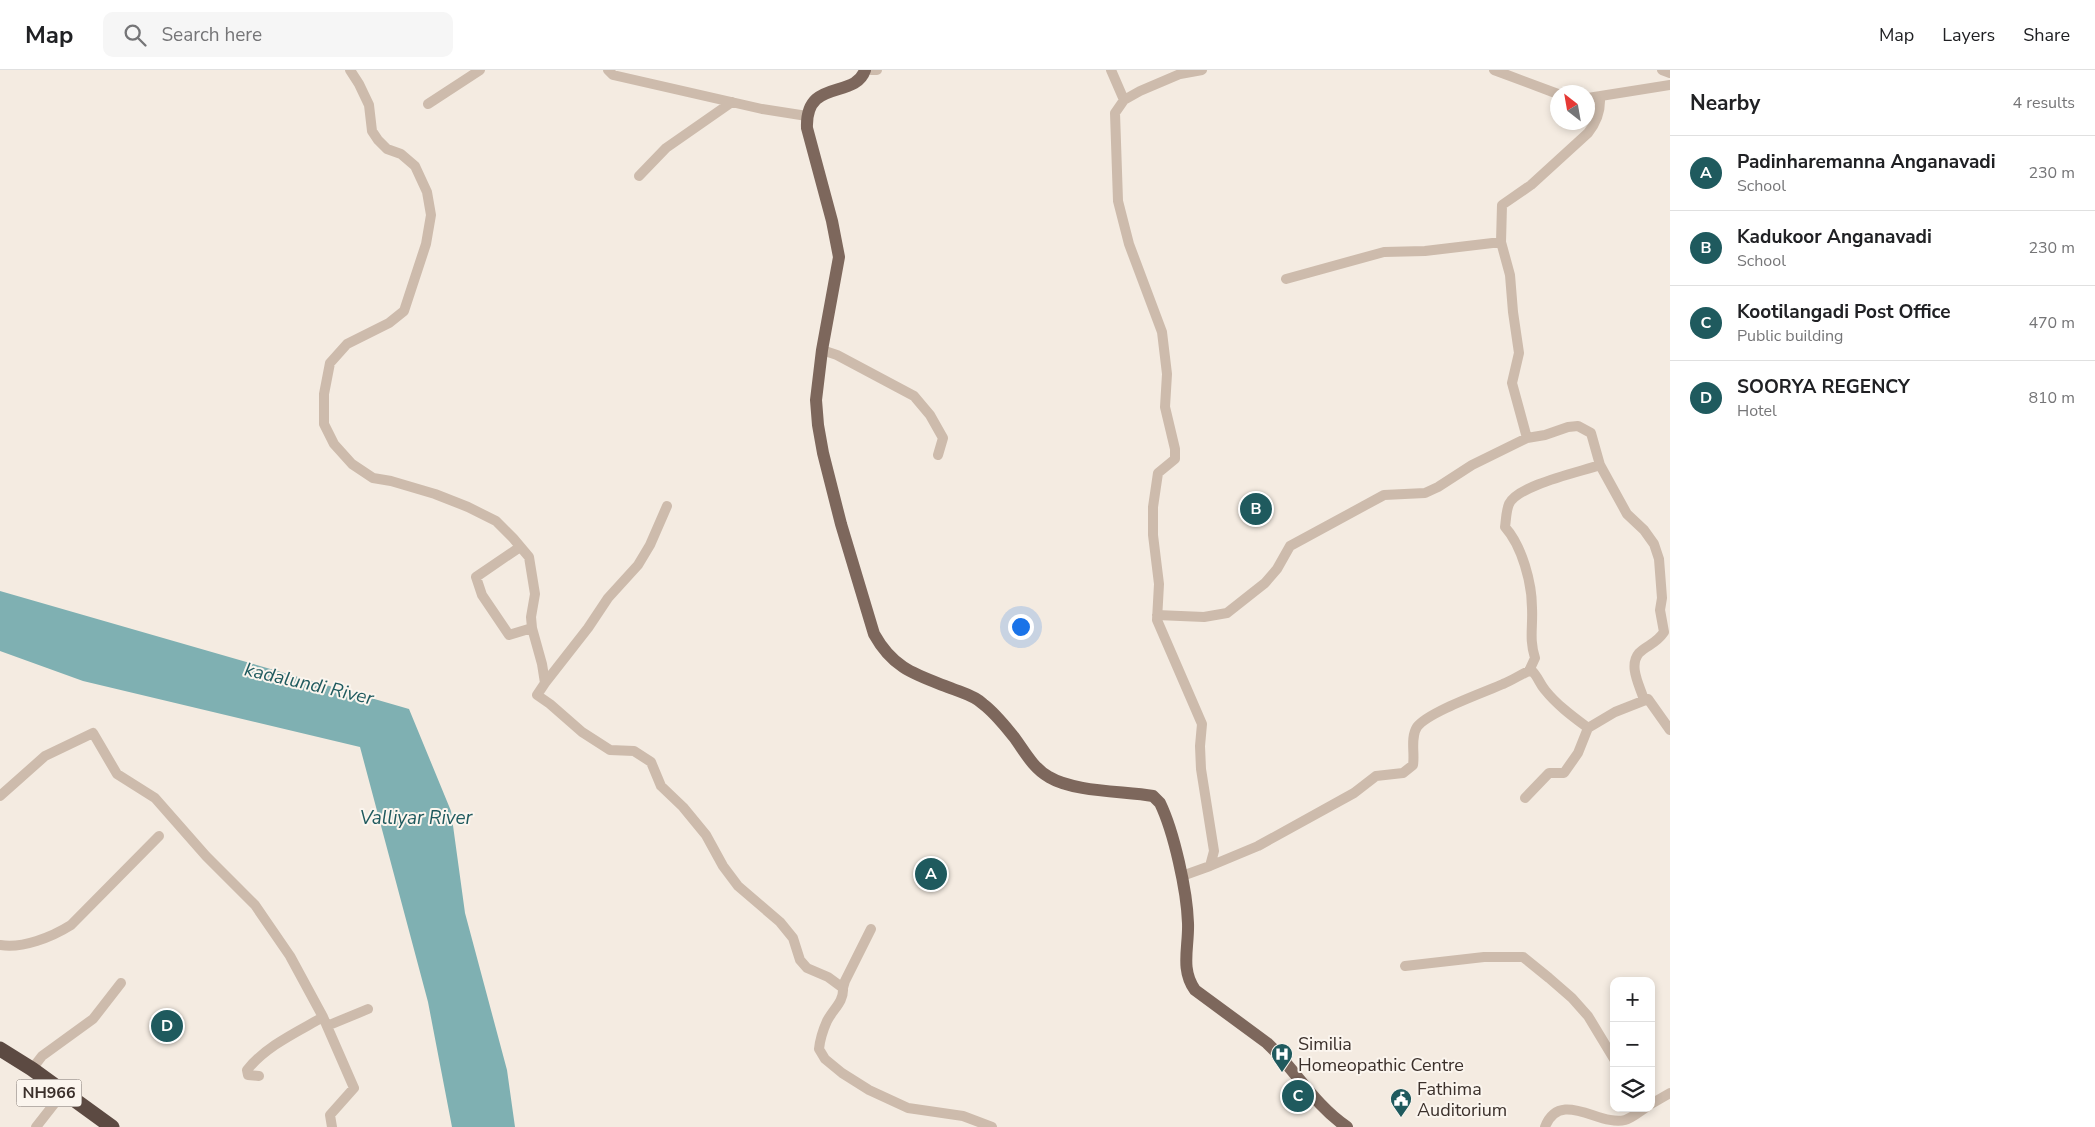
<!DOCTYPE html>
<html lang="en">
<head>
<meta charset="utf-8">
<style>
	body { margin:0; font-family:"Nunito Sans",sans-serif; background:#f6f6f6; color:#202124 }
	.controls { position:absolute; right:15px; bottom:15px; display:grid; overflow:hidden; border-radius:10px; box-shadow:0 2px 8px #0003 }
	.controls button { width:45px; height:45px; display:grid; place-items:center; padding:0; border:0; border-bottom:1px solid #e0e0e0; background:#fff; color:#202124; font:25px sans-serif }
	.compass { position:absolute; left:1550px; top:15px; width:45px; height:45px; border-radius:50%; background:#fff; box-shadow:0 2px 8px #0003; rotate:329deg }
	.you { position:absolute; left:1020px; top:556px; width:18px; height:18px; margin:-12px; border:4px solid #fff; border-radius:50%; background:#1a73e8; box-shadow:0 0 0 8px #1a73e833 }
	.badge { display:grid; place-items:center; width:32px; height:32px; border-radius:50%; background:#1f5a5e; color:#fff; font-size:16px; font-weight:700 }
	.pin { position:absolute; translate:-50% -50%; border:2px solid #fff; box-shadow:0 1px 5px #0006 }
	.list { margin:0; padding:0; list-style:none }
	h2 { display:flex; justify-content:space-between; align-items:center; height:65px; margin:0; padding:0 20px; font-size:21px }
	h2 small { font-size:16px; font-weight:400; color:#757577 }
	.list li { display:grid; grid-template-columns:32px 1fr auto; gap:15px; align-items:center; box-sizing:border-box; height:75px; padding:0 20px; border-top:1px solid #e0e0e0 }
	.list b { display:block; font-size:19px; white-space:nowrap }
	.list p { margin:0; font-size:16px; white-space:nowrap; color:#757577 }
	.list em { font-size:16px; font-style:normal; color:#757577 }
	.icon { flex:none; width:28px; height:28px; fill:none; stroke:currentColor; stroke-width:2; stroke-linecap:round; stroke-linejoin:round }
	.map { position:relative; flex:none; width:1670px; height:1057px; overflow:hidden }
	header { display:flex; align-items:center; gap:30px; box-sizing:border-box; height:70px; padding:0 25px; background:#fff; border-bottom:1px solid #e0e0e0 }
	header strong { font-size:24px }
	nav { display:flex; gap:28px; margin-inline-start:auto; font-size:18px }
	.search { width:350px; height:45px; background:#f6f6f6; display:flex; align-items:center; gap:12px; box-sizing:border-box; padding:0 18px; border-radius:10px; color:#757577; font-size:19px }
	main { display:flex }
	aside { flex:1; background:#fff }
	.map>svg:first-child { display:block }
</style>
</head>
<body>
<header>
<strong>Map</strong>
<div class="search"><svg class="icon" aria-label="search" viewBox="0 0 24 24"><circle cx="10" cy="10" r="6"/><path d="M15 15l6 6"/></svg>Search here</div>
<nav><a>Map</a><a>Layers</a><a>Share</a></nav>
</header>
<main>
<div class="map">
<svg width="1670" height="1057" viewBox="0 0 1670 1057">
	<rect width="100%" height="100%" fill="#f4ebe1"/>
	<path fill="#7fb0b2" d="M0,521l409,118 42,102 14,102 42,157 8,57h-63l-24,-125 -68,-255 -277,-66 -83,-30z"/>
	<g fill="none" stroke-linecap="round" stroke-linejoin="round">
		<path stroke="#cdbbac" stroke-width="10" d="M350,0l9,14 10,21 3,26 6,9 9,9 14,5 14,12 12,26 4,23 -5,29 -22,67 -15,12 -42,21 -17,19 -6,31v30l10,20 18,20 21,14 18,3 44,13 33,13 28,14 17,17 16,19 6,37 -4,23 1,11 10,36 3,19 -8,12 13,9 32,28 28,18 24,1 17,11 10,24 22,21 23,28 17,31 15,20 42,36 13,16 7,22 7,8 21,9 15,11c1,14 -10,21 -16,33 -4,9 -7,18 -8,28l6,10 17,14 27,17 39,18 55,8 29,11
			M608,0l5,5 149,34 45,7
			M871,0h6
			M1111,0l13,30
			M1494,0l64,24
			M1662,0l8,3
			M1588,28l82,-13
			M428,34l52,-34
			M639,106l27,-28 66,-46
			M1286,209l98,-27 41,-1 76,-9
			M822,280l15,5 77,41 16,19 13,23 -5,17
			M1600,395l-9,-32 -13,-7 -10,1 -23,8 -18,3 -15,-55 7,-30 -6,-41 -3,-37 -9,-33 1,-37 29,-20 57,-52c9,-11 13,-22 12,-37
			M520,477l-44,30 6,18 27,40 23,-7
			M1157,545l47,2 23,-4 38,-30 12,-14 13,-23 94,-51 41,-2 13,-6 34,-22 55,-27
			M1529,601l6,-13c-6,-19 -2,-31 -3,-50 0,-25 -10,-62 -27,-81 1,-6 1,-16 4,-23 9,-19 71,-32 91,-39l27,49 17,16 10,14 5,15 3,39 -2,12 4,22c-8,12 -17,13 -25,21 -11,13 1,33 5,47
			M545,613l43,-55 20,-30 30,-33 12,-20 17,-39
			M0,726l45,-40 48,-23 24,41 38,24 51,58 49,49 35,51 33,61 31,71 -24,27 2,12
			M1525,728l24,-25h15l14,-20 10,-25 27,-16 33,-13 22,31
			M1210,796l48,-20 96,-53 22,-17 27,-3 10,-8c2,-12 -3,-27 4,-38 11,-15 68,-35 86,-43 10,-4 18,-10 28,-14 7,6 8,13 14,20 12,15 27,26 43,38
			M1182,806l28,-10 4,-15 -13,-82 -1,-23 2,-22 -45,-104 2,-36 -6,-49v-28l5,-34 17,-14v-10l-10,-42 2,-33 -5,-42 -33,-88 -11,-43 -3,-88 9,-13 16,-9 40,-17 22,-4
			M0,875c22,4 52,-8 71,-20l88,-89
			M1405,896l79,-9h39l26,21 23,20 16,18 26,43
			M843,918l2,-7 26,-52
			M327,956l41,-17
			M32,999l10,-13 51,-37 28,-36
			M259,1006l-11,-1 -1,-5c19,-24 50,-38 76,-53
			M1651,1034l19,-11
			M36,1057l22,-28
			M1545,1057c15,-39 55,0 80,-7 7,-2 14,-8 20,-12"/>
		<path stroke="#7d675c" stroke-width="12" d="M865,0c-10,30 -60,7 -58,58l25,93 7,36 -17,93 -6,50 2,25 5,28 18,71 33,110c20,36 43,41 79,55 10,4 22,7 30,15 12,9 22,22 31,33 11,15 19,31 35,40 25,15 74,14 104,19l7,7c14,29 27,88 28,120 1,24 -8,46 7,67l72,53c28,26 47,62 80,84"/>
		<path stroke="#5c4a42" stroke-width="15" d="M0,979l32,20 80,58"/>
	</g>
	<defs>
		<g id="hospital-pin" transform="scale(1.125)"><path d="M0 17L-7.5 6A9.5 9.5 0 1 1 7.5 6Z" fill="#1f5a5e" stroke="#fbf5ee"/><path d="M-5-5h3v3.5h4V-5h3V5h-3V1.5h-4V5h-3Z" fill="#fff"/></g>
		<g id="civic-pin" transform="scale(1.125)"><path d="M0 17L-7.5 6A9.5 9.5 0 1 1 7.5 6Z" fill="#1f5a5e" stroke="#fbf5ee"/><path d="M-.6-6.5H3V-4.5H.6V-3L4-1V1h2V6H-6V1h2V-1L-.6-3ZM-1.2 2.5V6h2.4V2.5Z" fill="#fff"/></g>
	</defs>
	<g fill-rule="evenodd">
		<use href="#hospital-pin" x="1282" y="984"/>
		<use href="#civic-pin" x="1401" y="1029"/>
	</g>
	<g text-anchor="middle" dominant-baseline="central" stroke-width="4" stroke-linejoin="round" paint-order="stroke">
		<rect fill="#fbf5ee" stroke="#756b66" stroke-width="1" x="16.5" y="1009.5" width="65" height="27" rx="4"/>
		<g font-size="16" font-weight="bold" fill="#3b302b">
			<text x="49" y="1023">NH966</text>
		</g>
		<g font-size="18" fill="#3b302b" stroke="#fbf5ee" text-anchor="start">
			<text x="1298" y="974">Similia<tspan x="1298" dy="21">Homeopathic Centre</tspan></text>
			<text x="1417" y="1019">Fathima<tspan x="1417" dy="21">Auditorium</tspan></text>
		</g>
		<g font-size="19" font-style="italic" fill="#1f5a5e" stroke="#fbf5ee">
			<text transform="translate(309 614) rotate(13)">kadalundi River</text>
			<text x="416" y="748">Valliyar River</text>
		</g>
	</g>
</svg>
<div class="controls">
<button>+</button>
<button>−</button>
<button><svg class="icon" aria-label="layers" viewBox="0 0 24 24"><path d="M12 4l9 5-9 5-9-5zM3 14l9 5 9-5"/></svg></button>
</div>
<svg class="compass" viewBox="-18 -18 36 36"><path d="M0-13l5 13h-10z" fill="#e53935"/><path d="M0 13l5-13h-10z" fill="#757577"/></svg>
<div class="you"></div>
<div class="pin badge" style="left:931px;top:804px">A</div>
<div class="pin badge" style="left:1256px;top:439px">B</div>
<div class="pin badge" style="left:1298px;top:1026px">C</div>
<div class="pin badge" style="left:167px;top:956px">D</div>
</div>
<aside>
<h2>Nearby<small>4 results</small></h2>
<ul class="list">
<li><span class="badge">A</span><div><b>Padinharemanna Anganavadi</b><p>School</p></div><em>230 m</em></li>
<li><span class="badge">B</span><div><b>Kadukoor Anganavadi</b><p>School</p></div><em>230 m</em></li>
<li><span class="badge">C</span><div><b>Kootilangadi Post Office</b><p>Public building</p></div><em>470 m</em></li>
<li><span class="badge">D</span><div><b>SOORYA REGENCY</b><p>Hotel</p></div><em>810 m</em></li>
</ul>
</aside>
</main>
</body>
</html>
